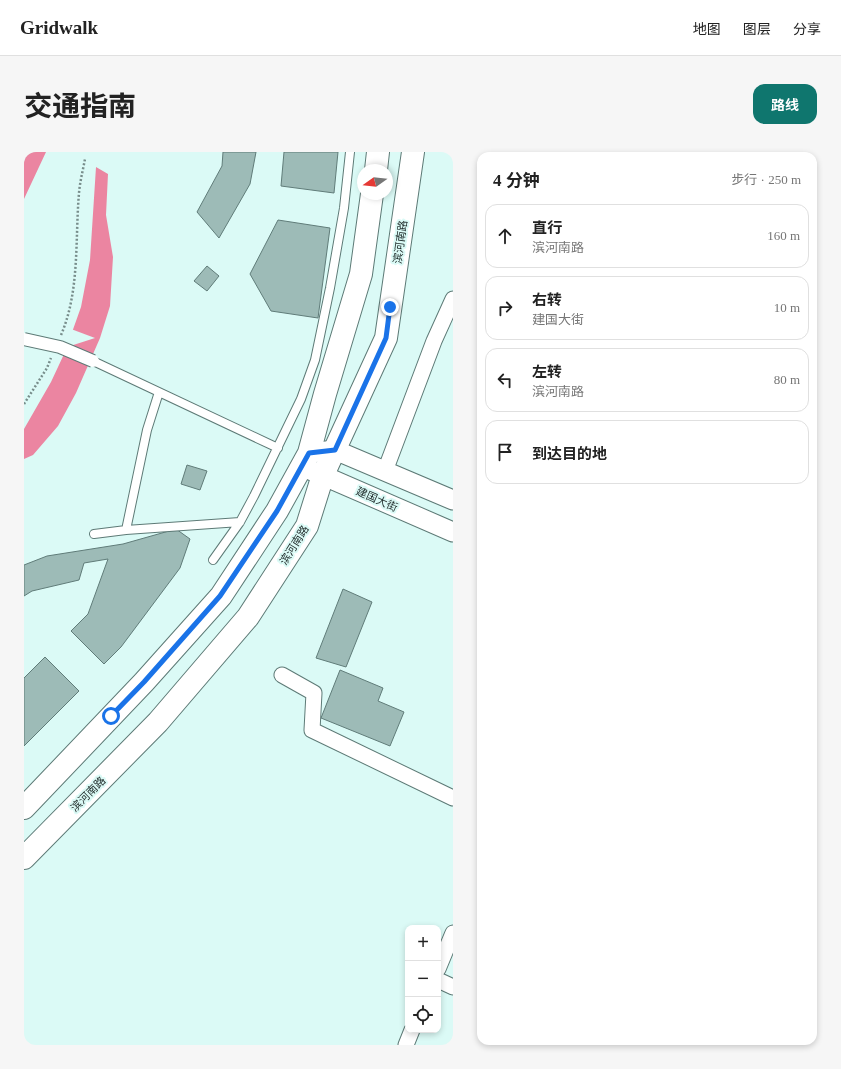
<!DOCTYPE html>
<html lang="zh">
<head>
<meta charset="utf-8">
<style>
	body { margin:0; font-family:"Times New Roman","Noto Sans SC",serif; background:#f6f6f6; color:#222 }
	.controls { position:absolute; right:12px; bottom:12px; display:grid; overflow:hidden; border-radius:8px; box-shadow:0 2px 6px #0003 }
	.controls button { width:36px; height:36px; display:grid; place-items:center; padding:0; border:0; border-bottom:1px solid #e0e0e0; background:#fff; color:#222; font:20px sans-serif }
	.compass { position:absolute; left:333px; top:12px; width:36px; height:36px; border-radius:50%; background:#fff; box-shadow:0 2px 6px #0003; rotate:255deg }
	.stop { position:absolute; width:12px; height:12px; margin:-9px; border:3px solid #1a73e8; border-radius:50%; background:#fff }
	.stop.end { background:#1a73e8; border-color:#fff; box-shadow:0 1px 4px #0008 }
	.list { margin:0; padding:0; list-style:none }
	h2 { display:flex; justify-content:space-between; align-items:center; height:52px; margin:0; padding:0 16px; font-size:17px }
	h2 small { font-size:13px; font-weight:400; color:#767676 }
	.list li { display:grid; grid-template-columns:26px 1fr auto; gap:12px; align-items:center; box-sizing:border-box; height:64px; margin:0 8px 8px; padding:0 8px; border:1px solid #e0e0e0; border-radius:12px }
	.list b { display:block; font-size:15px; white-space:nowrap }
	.list p { margin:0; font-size:13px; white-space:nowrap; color:#767676 }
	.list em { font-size:13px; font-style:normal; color:#767676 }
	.icon { flex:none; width:22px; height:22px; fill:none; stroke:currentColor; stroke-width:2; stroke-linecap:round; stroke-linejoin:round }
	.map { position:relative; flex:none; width:429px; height:893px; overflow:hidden; border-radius:12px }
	header { display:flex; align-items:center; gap:24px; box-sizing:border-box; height:56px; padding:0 20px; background:#fff; border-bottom:1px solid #e0e0e0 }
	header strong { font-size:19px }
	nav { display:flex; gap:22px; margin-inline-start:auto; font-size:14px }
	.intro { display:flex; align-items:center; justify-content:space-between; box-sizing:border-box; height:96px; padding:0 24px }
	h1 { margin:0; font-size:28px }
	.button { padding:10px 18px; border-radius:12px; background:#0f766e; color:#fff; font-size:14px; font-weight:700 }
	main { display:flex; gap:24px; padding:0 24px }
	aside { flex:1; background:#fff; border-radius:12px; box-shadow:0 2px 6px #0003 }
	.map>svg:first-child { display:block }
</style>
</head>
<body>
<header>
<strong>Gridwalk</strong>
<nav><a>地图</a><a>图层</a><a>分享</a></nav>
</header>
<div class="intro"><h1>交通指南</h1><a class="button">路线</a></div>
<main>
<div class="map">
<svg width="429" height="893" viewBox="0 0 429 893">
	<rect width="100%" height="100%" fill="#dbfaf6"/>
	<path fill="#eb85a1" d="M0,0h22l-22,47z
		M72,15l12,7 -2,41 7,42 -3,49 -10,32 -24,55 -18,33 -25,29 -9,4v-30l27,-47 14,-30 16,-45 9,-47z"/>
	<path fill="#dbfaf6" d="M47,177l24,9 -31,10z"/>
	<path fill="#9dbbb7" stroke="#607c79" d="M199,0h33l-6,32 -31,54 -22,-26 25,-46z
		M260,0h54l-4,41 -53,-7z
		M254,68l52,8 -12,90 -47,-7 -21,-37z
		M183,114l12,10 -12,15 -13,-10z
		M163,313l20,6 -7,19 -19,-6z
		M152,377l14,10 -10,29 -59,79 -17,17 -33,-33 17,-17 20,-55 -24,4 -5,17 -47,11 -8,5v-31l23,-9 76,-12z
		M319,437l29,13 -26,65 -30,-9z
		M21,505l34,34 -55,55v-68z
		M316,518l43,18 -5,13 26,11 -14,34 -69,-28z"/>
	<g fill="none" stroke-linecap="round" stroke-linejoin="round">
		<g stroke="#5d7a76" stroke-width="10">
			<path id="service" d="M69,209l185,87
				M102,378l21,-100 12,-38
				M70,382l32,-4 114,-8
				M189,408l27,-38 14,-26 47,-97 14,-39 15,-72 14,-80 6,-56"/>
		</g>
		<g stroke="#5d7a76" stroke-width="17">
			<path id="minor" d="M361,319l49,-130 19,-42
				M258,523l32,18 -2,37 141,68
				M414,817l15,-36
				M414,828l15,7
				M382,893l6,-15"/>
		</g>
		<g stroke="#5d7a76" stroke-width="21">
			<path id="tertiary" d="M285,301l26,-3 118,50
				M277,314l152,66"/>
		</g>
		<g stroke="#5d7a76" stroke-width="24">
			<path id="secondary" d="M352,18l2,-18
				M0,656l120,-126 77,-86 56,-85 32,-58 16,-59 36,-120 11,-80
				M0,706l134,-136 90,-105 59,-91 16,-51 63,-137 27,-186"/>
		</g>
		<path stroke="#788d8b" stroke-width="2.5" stroke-dasharray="2 2" stroke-linecap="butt" d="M37,183c19,-44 14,-96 18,-142 1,-12 4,-23 6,-34
			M0,252l23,-36 4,-10"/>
		<use href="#service" stroke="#fff" stroke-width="8"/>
		<use href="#minor" stroke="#fff" stroke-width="15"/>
		<use href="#tertiary" stroke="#fff" stroke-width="19"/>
		<use href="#secondary" stroke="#fff" stroke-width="22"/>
		<g stroke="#5d7a76" stroke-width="14" stroke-linecap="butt">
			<path id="pedestrian-bridge" d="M0,187l36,8 33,14"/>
		</g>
		<use href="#pedestrian-bridge" stroke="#fff" stroke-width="12"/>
	</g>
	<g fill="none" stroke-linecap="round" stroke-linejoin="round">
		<path stroke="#1a73e8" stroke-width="5" d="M87,564l33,-34 76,-86 57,-85 32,-58 26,-3 51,-112 4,-31"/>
	</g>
	<g text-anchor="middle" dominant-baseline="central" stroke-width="4" stroke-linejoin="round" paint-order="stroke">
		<g font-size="11" fill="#24302f" stroke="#dbfaf6">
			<text transform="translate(376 90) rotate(-82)">滨河南路</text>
			<text transform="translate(353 347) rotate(24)">建国大街</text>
			<text transform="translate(270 393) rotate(-58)">滨河南路</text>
			<text transform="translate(64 642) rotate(-45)">滨河南路</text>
		</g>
	</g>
</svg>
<div class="controls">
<button>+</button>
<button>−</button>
<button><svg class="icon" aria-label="locate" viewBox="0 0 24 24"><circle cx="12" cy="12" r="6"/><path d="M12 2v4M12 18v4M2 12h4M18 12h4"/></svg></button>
</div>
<svg class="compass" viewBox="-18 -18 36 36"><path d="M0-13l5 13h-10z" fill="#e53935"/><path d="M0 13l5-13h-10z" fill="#767676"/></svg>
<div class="stop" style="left:87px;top:564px"></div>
<div class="stop end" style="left:366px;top:155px"></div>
</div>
<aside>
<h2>4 分钟<small>步行 · 250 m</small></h2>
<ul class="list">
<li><svg class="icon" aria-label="ahead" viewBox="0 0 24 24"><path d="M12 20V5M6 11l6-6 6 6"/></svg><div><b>直行</b><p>滨河南路</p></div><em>160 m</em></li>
<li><svg class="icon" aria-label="right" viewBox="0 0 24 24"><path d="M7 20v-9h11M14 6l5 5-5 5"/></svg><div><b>右转</b><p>建国大街</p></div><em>10 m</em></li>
<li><svg class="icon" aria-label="left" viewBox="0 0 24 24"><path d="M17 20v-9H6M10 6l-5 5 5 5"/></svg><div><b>左转</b><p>滨河南路</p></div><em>80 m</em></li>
<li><svg class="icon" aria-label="arrive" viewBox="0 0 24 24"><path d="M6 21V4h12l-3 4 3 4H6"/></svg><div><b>到达目的地</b></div></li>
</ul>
</aside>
</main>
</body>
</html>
